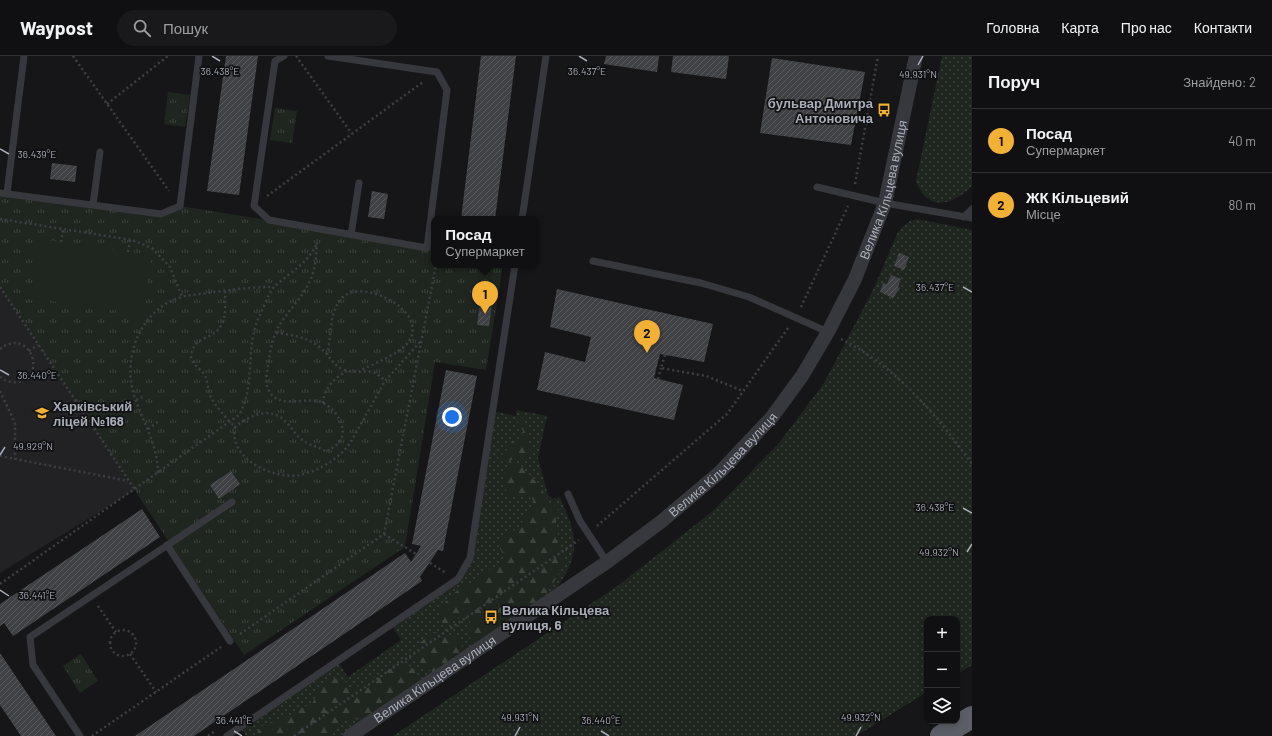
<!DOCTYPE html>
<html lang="uk">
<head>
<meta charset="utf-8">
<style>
	body { margin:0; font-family:Barlow,sans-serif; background:#19191b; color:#f1f3f6 }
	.controls { position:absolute; right:12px; bottom:12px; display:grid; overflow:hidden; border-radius:8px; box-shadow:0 2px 6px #0003 }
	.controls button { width:36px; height:36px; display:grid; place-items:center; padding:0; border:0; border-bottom:1px solid #303032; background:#101012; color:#f1f3f6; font:20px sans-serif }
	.you { position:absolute; left:452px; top:361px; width:14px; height:14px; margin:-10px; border:3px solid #fff; border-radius:50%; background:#1a73e8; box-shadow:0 0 0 6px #1a73e833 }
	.badge { display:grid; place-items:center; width:26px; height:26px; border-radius:50%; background:#f2b134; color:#111; font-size:13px; font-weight:700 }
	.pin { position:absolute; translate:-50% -33px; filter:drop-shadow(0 1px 2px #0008) }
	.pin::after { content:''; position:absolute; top:21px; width:14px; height:12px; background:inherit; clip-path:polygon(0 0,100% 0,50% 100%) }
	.popup { position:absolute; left:431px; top:160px; width:108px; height:52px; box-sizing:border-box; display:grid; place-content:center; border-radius:8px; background:#101012; filter:drop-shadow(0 1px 3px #0005); font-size:13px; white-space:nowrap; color:#9c9d9f }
	.popup b { font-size:15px; color:#f1f3f6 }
	.popup::after { content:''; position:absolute; left:50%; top:100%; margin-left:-8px; border:8px solid transparent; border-top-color:#101012 }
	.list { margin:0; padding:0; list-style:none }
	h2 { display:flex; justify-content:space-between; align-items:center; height:52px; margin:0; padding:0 16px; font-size:17px }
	h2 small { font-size:13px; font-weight:400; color:#9c9d9f }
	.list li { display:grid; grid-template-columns:26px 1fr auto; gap:12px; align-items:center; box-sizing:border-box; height:64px; padding:0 16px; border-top:1px solid #303032 }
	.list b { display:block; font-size:15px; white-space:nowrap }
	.list p { margin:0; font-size:13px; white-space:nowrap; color:#9c9d9f }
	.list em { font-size:13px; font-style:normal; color:#9c9d9f }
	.icon { flex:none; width:22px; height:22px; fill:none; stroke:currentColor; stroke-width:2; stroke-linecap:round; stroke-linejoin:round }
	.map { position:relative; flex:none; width:972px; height:680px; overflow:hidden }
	header { display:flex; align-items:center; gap:24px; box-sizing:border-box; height:56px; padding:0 20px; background:#101012; border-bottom:1px solid #303032 }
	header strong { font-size:19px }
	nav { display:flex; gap:22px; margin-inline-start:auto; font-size:14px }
	.search { width:280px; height:36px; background:#19191b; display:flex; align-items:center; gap:10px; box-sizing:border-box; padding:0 14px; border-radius:22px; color:#9c9d9f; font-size:15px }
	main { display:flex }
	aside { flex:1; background:#101012 }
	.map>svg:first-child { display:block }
</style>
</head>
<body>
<header>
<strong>Waypost</strong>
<div class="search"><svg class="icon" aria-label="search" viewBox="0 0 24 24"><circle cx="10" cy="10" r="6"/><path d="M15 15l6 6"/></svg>Пошук</div>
<nav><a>Головна</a><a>Карта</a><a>Про нас</a><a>Контакти</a></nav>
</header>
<main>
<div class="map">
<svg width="972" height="680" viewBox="0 0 972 680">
	<defs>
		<pattern id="grass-dots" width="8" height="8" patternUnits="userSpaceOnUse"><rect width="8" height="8" fill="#1e261f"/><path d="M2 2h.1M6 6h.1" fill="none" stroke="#3c433d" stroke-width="1.8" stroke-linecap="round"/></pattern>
		<pattern id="forest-firs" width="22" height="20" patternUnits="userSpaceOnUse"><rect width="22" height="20" fill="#1e261f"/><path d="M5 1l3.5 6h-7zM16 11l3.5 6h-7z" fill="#3c433d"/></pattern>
		<pattern id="park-tufts" width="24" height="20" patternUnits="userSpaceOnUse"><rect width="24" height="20" fill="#1e261f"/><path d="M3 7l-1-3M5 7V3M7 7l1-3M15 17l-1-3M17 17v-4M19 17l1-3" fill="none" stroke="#3c433d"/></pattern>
		<pattern id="building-hatch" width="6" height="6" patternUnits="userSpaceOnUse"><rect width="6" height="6" fill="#404145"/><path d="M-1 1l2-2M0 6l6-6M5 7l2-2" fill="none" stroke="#595a5e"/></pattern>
	</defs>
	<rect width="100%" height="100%" fill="#161618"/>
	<path fill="#222225" d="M0,231l135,203 -135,83z"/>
	<path fill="url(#grass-dots)" d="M942,0h30v130c-20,20 -45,26 -56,-5z
		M917,163l55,11v435l-15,9v-55h-30v73l-71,44h-463l226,-151 94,-74 66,-68 45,-60 50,-95 23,-54 6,-8 7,-5z
		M517,354l30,6 -9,42 10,37 5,4 7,-2c5,13 13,28 14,42 2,25 -13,43 -26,62l-198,135h-104l-6,-9 97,-66 11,16 53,-37 -10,-16 67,-45 12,-21 22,-147 24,5z"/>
	<path fill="url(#forest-firs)" d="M518,360l4,1c7,9 5,23 9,34l-9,8h-9l-8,5 -7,-6 2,-3 4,-1 8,-13 8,-3 3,-7 -7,-13z
		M519,407l9,12 11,9 10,18 9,6 1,5 -3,6v8l8,29 -2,12 -16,27 -71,49 -4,-3 -2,-8 1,-15 -5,-3 -9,4 -8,6 -6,-1 -4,-15 25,-24 11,-3 18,-14 9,-3 4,-6 -7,-15 7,-12 8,-1 8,-5 3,-10 8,-7 1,-9 -8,-6 -5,-1 -3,3 -8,-1c-8,-11 -6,-19 1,-30z
		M434,576l20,5 9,6 -2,8c-10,7 -17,17 -28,21 -5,-3 -12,-6 -16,-10 -11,-11 9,-25 17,-30z
		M399,608c12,0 18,6 21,17l-44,32 -13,6 -14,1 -9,3 -11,13h-73l4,-9 16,-7 18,-5 7,-7 11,-4 10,-21 5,-1 3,-5 16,5 3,5h8z"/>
	<path fill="url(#park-tufts)" d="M168,36l22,3 -5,32 -21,-3z
		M275,52l22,3 -5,32 -22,-3z
		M0,137l161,21 19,-8 254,41v18h69l-17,105 -51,-8 -30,185 -161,108 -244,-368z
		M81,598l17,27 -18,12 -17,-27z"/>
	<path fill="#1e261f" d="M39,183l112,16 -9,59 -111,-16z"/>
	<path fill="url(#building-hatch)" d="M226,0h32l-19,139 -32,-4z
		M481,0h35l-21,163h-34z
		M606,0h53l-2,16 -53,-8z
		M673,0h56l-3,23 -55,-7z
		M772,2l93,14 -14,73 -91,-12z
		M52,107l25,3 -2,16 -25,-3z
		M372,135l16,3 -4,25 -16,-2z
		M899,197l10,4 -5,13 -10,-4z
		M891,219l10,4 -3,8 2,1 -7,10 -13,-6 3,-9 4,1z
		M557,233l156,35 -9,38 -44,-8 -6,24 29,7 -9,35 -137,-30 8,-38 40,10 6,-25 -41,-10z
		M480,247l12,2 -3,21 -12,-1z
		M446,314l31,6 -34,175 -5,-1 -18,27 2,4 -228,155h-59l270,-183 6,9 10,-16 -9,-2z
		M231,415l9,13 -21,15 -9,-14z
		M142,453l18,28 -147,99 -9,-13 -4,3v-22z
		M0,597l56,83h-35l-21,-31z"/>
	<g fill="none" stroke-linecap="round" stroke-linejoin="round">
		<path stroke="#3d3f44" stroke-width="2.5" stroke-dasharray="2 3" stroke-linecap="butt" d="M73,0l96,135
			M296,0l56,78
			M107,48l61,-48
			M855,128l23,-128
			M267,140l156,-114
			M0,163l132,21 20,8 18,19 12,30
			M61,186l2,-12
			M128,196l2,-12
			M0,231l135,203
			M225,235c0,11 2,27 -5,36 -9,14 -26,8 -29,29 1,9 8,11 13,18 4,6 3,14 6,21 3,9 18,25 25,32 11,-9 31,-20 45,-10 9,6 14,16 21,22 8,7 18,7 25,13 5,-4 11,-6 14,-11 9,-14 -6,-34 -19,-39 -16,-6 -43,9 -53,-13 -3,-8 -1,-17 0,-24 2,-13 5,-30 12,-41 11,-17 27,-31 33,-51 3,-10 3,-20 4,-30
			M801,251l47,-101
			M276,277c19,2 35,5 49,19 6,7 10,15 20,18 17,6 25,-6 40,11
			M841,283c54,27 96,76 131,125
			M0,293c29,-23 49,28 17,33 -6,1 -13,-1 -17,-6
			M29,295l9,-6
			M327,299c5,-19 1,-44 16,-58 20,-19 86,14 66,44 -9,13 -36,23 -50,30
			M665,299l-4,13 45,8 37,15
			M658,323l3,-11
			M0,335l15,32v36
			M136,344l9,-4
			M323,347c0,-14 12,-26 24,-32
			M235,371c-7,32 39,53 65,48 19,-4 36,-15 49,-30l36,-64 35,-39
			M148,373l11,-8
			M0,400l128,25
			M158,417c0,-29 -17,-54 -25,-81 -10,-38 9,-84 49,-95 8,-3 17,-2 25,-4 22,-3 44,-6 66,-6
			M597,470l130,-112 61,-86
			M384,478l32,20
			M430,507l16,10
			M0,528l239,-169c17,-29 6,-65 19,-96 4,-7 11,-28 17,-33 14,-13 32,-22 41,-41
			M98,550l18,26
			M110 587a13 13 0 1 1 26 0a13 13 0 1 1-26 0Z
			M240,578l144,-100 52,-269
			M130,598l26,38
			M92,680l129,-89
			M208,680l7,-5
			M294,680l285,-196"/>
		<path stroke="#37383d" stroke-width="7" d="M284,0l-9,5 -21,145 15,14 158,28 20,-158 -10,-18 -109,-16
			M817,131l68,16 87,15
			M0,137l161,21 19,-8 19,-150
			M7,137l17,-137
			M93,149l7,-53
			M964,161l8,-8
			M522,163l24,-163
			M351,179l8,-52
			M593,205l108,22 48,14 79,35
			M568,438l12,27 27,41
			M167,489l63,96
			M80,680l-47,-71 -3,-28 202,-135
			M227,680l231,-157 12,-21 45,-293"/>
		<path stroke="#37383d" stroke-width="14" id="s1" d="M350,680l257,-174 55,-41 58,-49 52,-55 30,-41 26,-44 27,-53 30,-76 31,-147"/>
		<path stroke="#5b5e65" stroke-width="22" d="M941,680l31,-19"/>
	</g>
	<path fill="none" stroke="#a8adb8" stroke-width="1.5" d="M212,0l8,5M579,0l8,5M918,9l5,-9M0,93l9,5M963,231l9,5M0,314l9,5M0,399l5,-8M963,452l9,5M967,496l5,-8M0,534l9,6M234,675l8,5M601,675l8,5M515,680l5,-9M856,680l5,-9"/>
	<defs>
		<g id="bus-bare" transform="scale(1.08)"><path d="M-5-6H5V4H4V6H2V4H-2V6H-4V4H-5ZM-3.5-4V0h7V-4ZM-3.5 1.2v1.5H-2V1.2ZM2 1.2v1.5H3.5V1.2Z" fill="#f2b134" stroke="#111113" stroke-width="2.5" paint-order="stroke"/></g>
		<g id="school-bare" transform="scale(1.08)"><path d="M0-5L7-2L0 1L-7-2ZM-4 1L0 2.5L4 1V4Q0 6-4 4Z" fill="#f2b134" stroke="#111113" stroke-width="2.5" paint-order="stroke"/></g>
	</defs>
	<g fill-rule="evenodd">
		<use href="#bus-bare" x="884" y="54"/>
		<use href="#school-bare" x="42" y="357"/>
		<use href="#bus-bare" x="491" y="561"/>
	</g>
	<g text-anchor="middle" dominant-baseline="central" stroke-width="3.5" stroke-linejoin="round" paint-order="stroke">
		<g font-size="13" font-weight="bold" fill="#a8adb8" stroke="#111113" text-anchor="start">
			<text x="873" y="47" text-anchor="end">бульвар Дмитра<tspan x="873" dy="15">Антоновича</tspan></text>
			<text x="53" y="350">Харківський<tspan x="53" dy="15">ліцей №168</tspan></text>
			<text x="502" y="554">Велика Кільцева<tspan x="502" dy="15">вулиця, 6</tspan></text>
		</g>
		<g font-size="13" fill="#a8adb8" stroke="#111113">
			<text stroke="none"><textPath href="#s1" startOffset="786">Велика Кільцева вулиця</textPath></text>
			<text stroke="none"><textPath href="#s1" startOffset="462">Велика Кільцева вулиця</textPath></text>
			<text stroke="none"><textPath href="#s1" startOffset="102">Велика Кільцева вулиця</textPath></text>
		</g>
	</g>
	<g font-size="10" text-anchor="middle" fill="#a8adb8" stroke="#111113" stroke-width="3.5" stroke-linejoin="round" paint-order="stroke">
		<text x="220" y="19">36.438°E</text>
		<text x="587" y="19">36.437°E</text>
		<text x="918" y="22">49.931°N</text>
		<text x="37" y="102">36.439°E</text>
		<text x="935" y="235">36.437°E</text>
		<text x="37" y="323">36.440°E</text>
		<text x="33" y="394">49.929°N</text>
		<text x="935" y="455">36.438°E</text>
		<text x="939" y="500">49.932°N</text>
		<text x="37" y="543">36.441°E</text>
		<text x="520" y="665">49.931°N</text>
		<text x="861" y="665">49.932°N</text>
		<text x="234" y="668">36.441°E</text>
		<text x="601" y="668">36.440°E</text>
	</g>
</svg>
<div class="controls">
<button>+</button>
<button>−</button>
<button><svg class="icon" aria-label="layers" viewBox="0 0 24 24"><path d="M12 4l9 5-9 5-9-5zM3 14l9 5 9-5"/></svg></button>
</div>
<div class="you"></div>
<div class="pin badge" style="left:485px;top:258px">1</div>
<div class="popup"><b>Посад</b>Супермаркет</div>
<div class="pin badge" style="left:647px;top:297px">2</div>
</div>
<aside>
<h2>Поруч<small>Знайдено: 2</small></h2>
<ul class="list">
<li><span class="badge">1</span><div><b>Посад</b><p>Супермаркет</p></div><em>40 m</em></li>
<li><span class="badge">2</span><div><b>ЖК Кільцевий</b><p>Місце</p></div><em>80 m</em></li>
</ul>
</aside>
</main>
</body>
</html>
